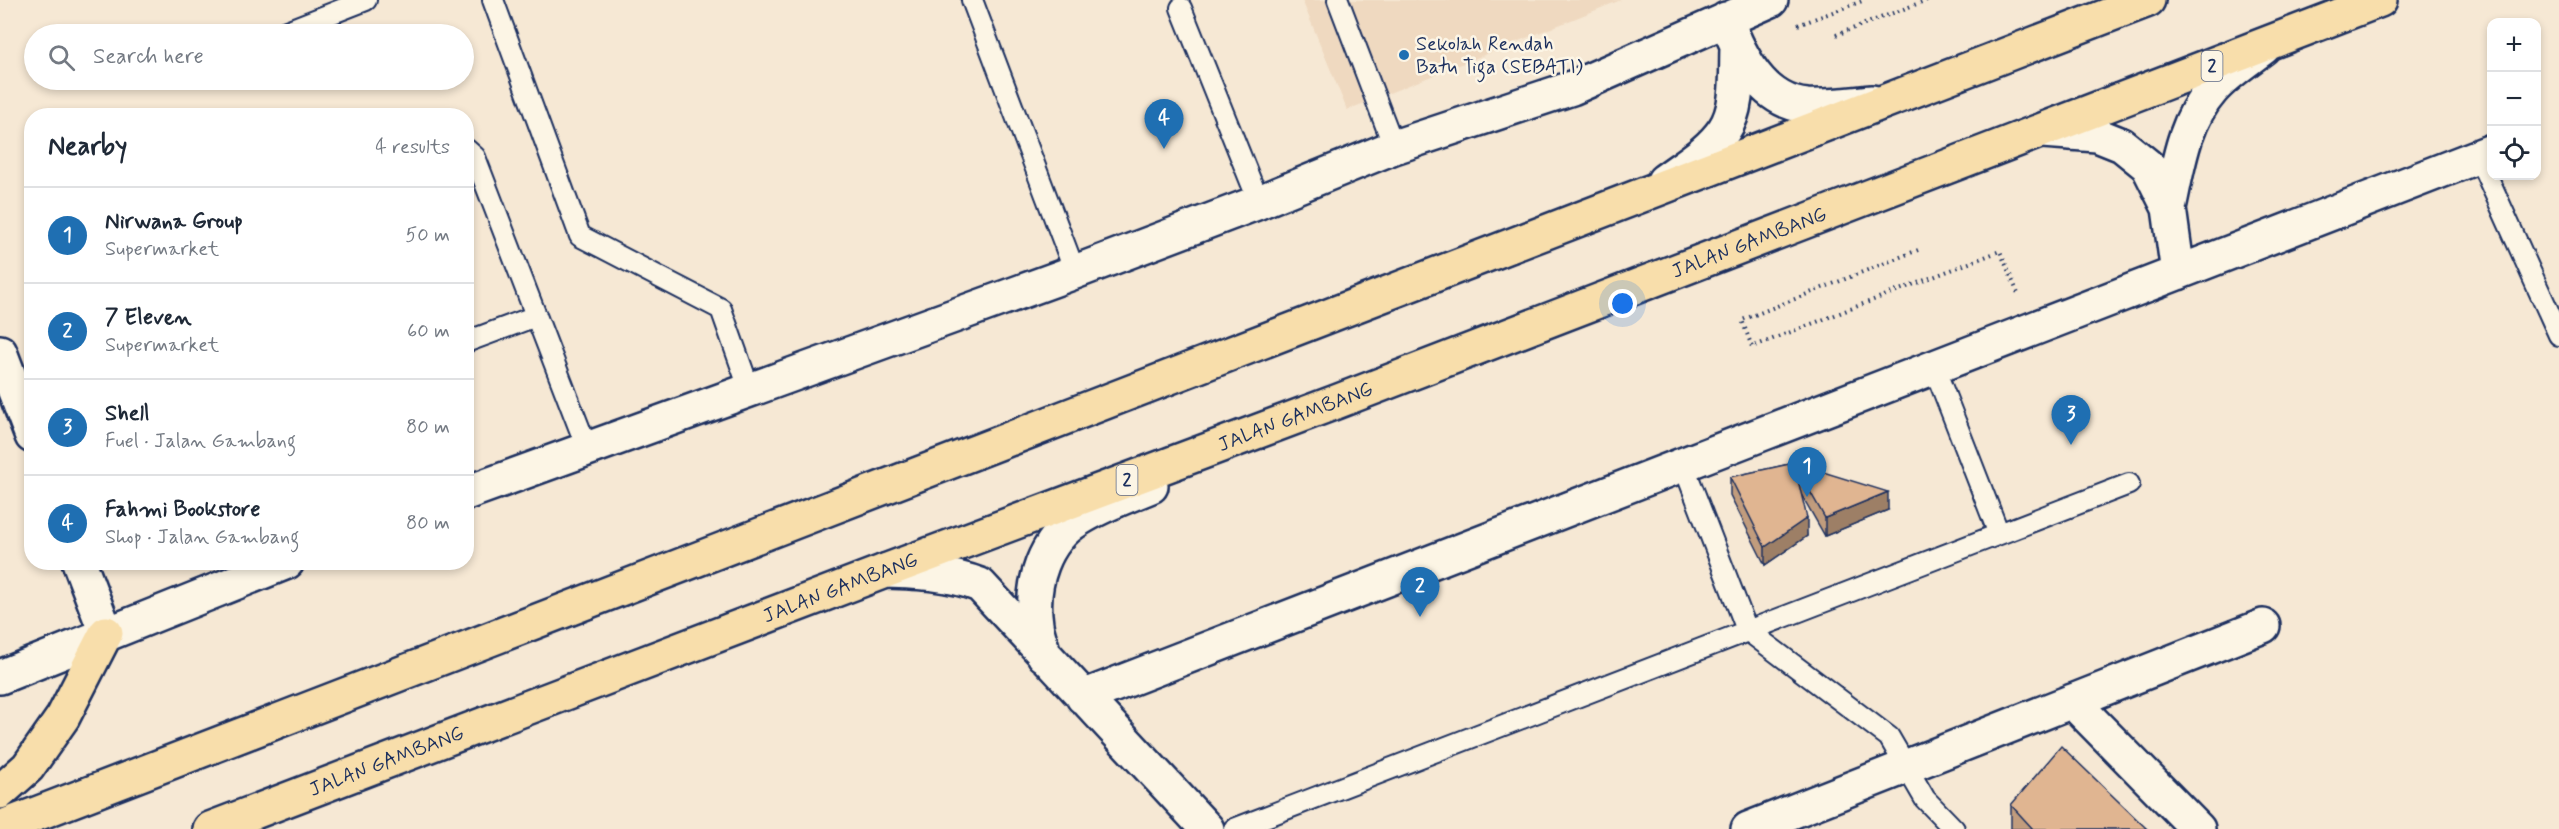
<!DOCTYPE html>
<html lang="en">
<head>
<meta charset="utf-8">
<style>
	body { margin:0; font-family:Mynerve,sans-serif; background:#f2f2f3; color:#1f2937 }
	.controls { position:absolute; right:18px; top:18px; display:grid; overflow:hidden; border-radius:12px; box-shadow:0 3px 9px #0003 }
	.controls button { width:54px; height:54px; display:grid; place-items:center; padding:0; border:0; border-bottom:2px solid #e0e1e3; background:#fff; color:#1f2937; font:30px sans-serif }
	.you { position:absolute; left:1623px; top:304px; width:21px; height:21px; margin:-15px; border:4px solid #fff; border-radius:50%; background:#1a73e8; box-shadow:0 0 0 9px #1a73e833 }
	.badge { display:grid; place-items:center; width:39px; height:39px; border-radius:50%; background:#1f6fb2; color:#fff; font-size:20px; font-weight:700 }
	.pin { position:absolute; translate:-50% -50px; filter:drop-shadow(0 2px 3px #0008) }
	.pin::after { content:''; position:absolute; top:32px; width:21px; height:18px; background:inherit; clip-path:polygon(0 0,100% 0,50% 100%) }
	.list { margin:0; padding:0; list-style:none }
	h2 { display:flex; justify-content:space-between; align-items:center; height:78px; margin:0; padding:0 24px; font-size:26px }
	h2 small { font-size:20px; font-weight:400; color:#747a83 }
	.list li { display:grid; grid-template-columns:39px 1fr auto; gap:18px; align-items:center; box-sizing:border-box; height:96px; padding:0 24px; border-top:2px solid #e0e1e3 }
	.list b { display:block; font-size:22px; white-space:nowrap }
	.list p { margin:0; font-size:20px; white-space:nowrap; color:#747a83 }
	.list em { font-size:20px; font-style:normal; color:#747a83 }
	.icon { flex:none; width:33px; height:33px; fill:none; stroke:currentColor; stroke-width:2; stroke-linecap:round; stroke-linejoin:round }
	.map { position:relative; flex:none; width:2559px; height:829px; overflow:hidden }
	.search { position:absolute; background:#fff; box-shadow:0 3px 9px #0003; left:24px; top:24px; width:450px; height:66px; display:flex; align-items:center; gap:15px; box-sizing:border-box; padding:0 21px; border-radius:33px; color:#747a83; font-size:22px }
	.panel { position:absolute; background:#fff; box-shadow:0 3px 9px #0003; left:24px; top:108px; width:450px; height:462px; border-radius:24px }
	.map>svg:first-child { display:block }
</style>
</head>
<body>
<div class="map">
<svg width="2559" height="829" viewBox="0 0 2559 829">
	<rect width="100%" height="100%" fill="#f6e8d4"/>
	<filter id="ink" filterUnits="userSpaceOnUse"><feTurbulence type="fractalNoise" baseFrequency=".0167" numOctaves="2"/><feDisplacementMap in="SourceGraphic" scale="12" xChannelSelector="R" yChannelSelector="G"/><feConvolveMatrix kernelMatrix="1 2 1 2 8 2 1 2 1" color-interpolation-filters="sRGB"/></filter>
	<g filter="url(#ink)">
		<path fill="#efd9c0" d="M1302,0h319l-274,110z"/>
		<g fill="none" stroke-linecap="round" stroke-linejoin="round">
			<g stroke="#1b2f5e" stroke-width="24">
				<path id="service" d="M493,0l87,236 141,73 29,82
					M972,0l103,272
					M1338,0l56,147
					M1181,8l78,194
					M279,34l87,-34
					M466,149l9,8 112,291
					M2478,156l81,179
					M466,342l70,-26
					M1934,367l65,167
					M1683,464l64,166 142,107 36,62 29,30
					M1234,829l895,-345"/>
			</g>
			<g stroke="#1b2f5e" stroke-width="38">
				<path id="minor" d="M1726,19c14,37 36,83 81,87 21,1 43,-2 65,-4
					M2043,131l54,4 25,10 26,21 21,42 9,65
					M1664,181c20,-15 45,-29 60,-51 15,-21 12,-57 13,-82
					M2169,208c9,-41 14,-85 43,-118 14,-16 34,-29 51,-42
					M0,352l32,84
					M466,493l609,-221 184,-70 135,-55 178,-59 199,-88
					M79,562l27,71
					M885,571c33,1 64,2 95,14l227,244
					M1044,655c-2,-10 -7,-21 -8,-31 -6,-40 8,-84 43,-105 22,-14 48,-23 72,-33
					M0,677l287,-115
					M1083,697l1409,-546
					M2072,701l126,128
					M1748,829l515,-203"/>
			</g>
			<g stroke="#1b2f5e" stroke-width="38">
				<g id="trunk">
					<path d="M0,792l28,-25 35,-50 43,-84"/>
					<path d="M0,828l2148,-828"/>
					<path id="s1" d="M210,829l675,-258 451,-169 1044,-402"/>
				</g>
			</g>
			<path stroke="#1b2f5e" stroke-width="4" stroke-dasharray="1.5 4.5" stroke-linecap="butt" d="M1798,25l67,-25
				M1836,35l91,-35
				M1918,250l-176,70 10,27 248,-96 19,45"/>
			<use href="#service" stroke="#fcf5e5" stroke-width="20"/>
			<use href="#minor" stroke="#fcf5e5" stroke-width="33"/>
			<use href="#trunk" stroke="#f8deab" stroke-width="33"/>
		</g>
		<path fill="#c19c7d" stroke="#1b2f5e" stroke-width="1.5" d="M1794,463l94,47 -63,26 -24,-42 6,42 -42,29 -35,-70v-18z
			M2011,805l136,24h-136z"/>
		<path fill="#9d7f66" stroke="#1b2f5e" stroke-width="1.5" d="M1888,492v18l-63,26v-18z
			M1807,518v18l-42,29v-18z"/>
		<path fill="#e0b591" stroke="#1b2f5e" stroke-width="1.5" d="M1794,463l94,29 -63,26z
			M1794,463l13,55 -42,29 -35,-70z
			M2061,746l86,83h-114l-22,-24z"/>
	</g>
	<circle fill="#1f6fb2" stroke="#fcf5e5" stroke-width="2" cx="1404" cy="55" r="6"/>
	<g text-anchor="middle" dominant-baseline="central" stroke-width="5" stroke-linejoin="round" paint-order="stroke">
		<g fill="#fcf5e5" stroke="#5e6a86" stroke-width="1.5">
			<rect x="2201.5" y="51" width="21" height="30" rx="4.5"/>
			<rect x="1116.5" y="465" width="21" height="30" rx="4.5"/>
		</g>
		<g font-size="18" font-weight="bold" fill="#1b2f5e">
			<text x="2212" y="66">2</text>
			<text x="1127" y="480">2</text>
		</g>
		<g font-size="20" fill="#1b2f5e" stroke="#fcf5e5" text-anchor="start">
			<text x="1416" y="44">Sekolah Rendah<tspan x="1416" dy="23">Batu Tiga (SEBATI)</tspan></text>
		</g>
		<g font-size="20" fill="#1b2f5e" stroke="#fcf5e5">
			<text stroke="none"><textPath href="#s1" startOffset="1647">JALAN GAMBANG</textPath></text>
			<text stroke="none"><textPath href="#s1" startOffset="1161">JALAN GAMBANG</textPath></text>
			<text stroke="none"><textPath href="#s1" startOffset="675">JALAN GAMBANG</textPath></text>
			<text stroke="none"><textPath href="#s1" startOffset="189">JALAN GAMBANG</textPath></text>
		</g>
	</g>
</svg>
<div class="controls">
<button>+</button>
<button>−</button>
<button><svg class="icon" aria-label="locate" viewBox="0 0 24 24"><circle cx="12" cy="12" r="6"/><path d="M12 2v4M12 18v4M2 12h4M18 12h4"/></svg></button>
</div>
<div class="you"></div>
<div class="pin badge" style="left:1807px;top:497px">1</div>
<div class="pin badge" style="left:1420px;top:617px">2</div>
<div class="pin badge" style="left:2071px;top:445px">3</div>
<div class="pin badge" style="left:1164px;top:149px">4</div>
<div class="search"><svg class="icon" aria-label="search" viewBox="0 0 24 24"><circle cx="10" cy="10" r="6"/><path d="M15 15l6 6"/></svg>Search here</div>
<section class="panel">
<h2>Nearby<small>4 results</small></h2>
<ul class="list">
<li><span class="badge">1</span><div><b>Nirwana Group</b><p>Supermarket</p></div><em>50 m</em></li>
<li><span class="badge">2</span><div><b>7 Eleven</b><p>Supermarket</p></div><em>60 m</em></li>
<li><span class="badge">3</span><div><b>Shell</b><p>Fuel · Jalan Gambang</p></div><em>80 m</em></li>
<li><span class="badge">4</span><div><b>Fahmi Bookstore</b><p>Shop · Jalan Gambang</p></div><em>80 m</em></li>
</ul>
</section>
</div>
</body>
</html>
